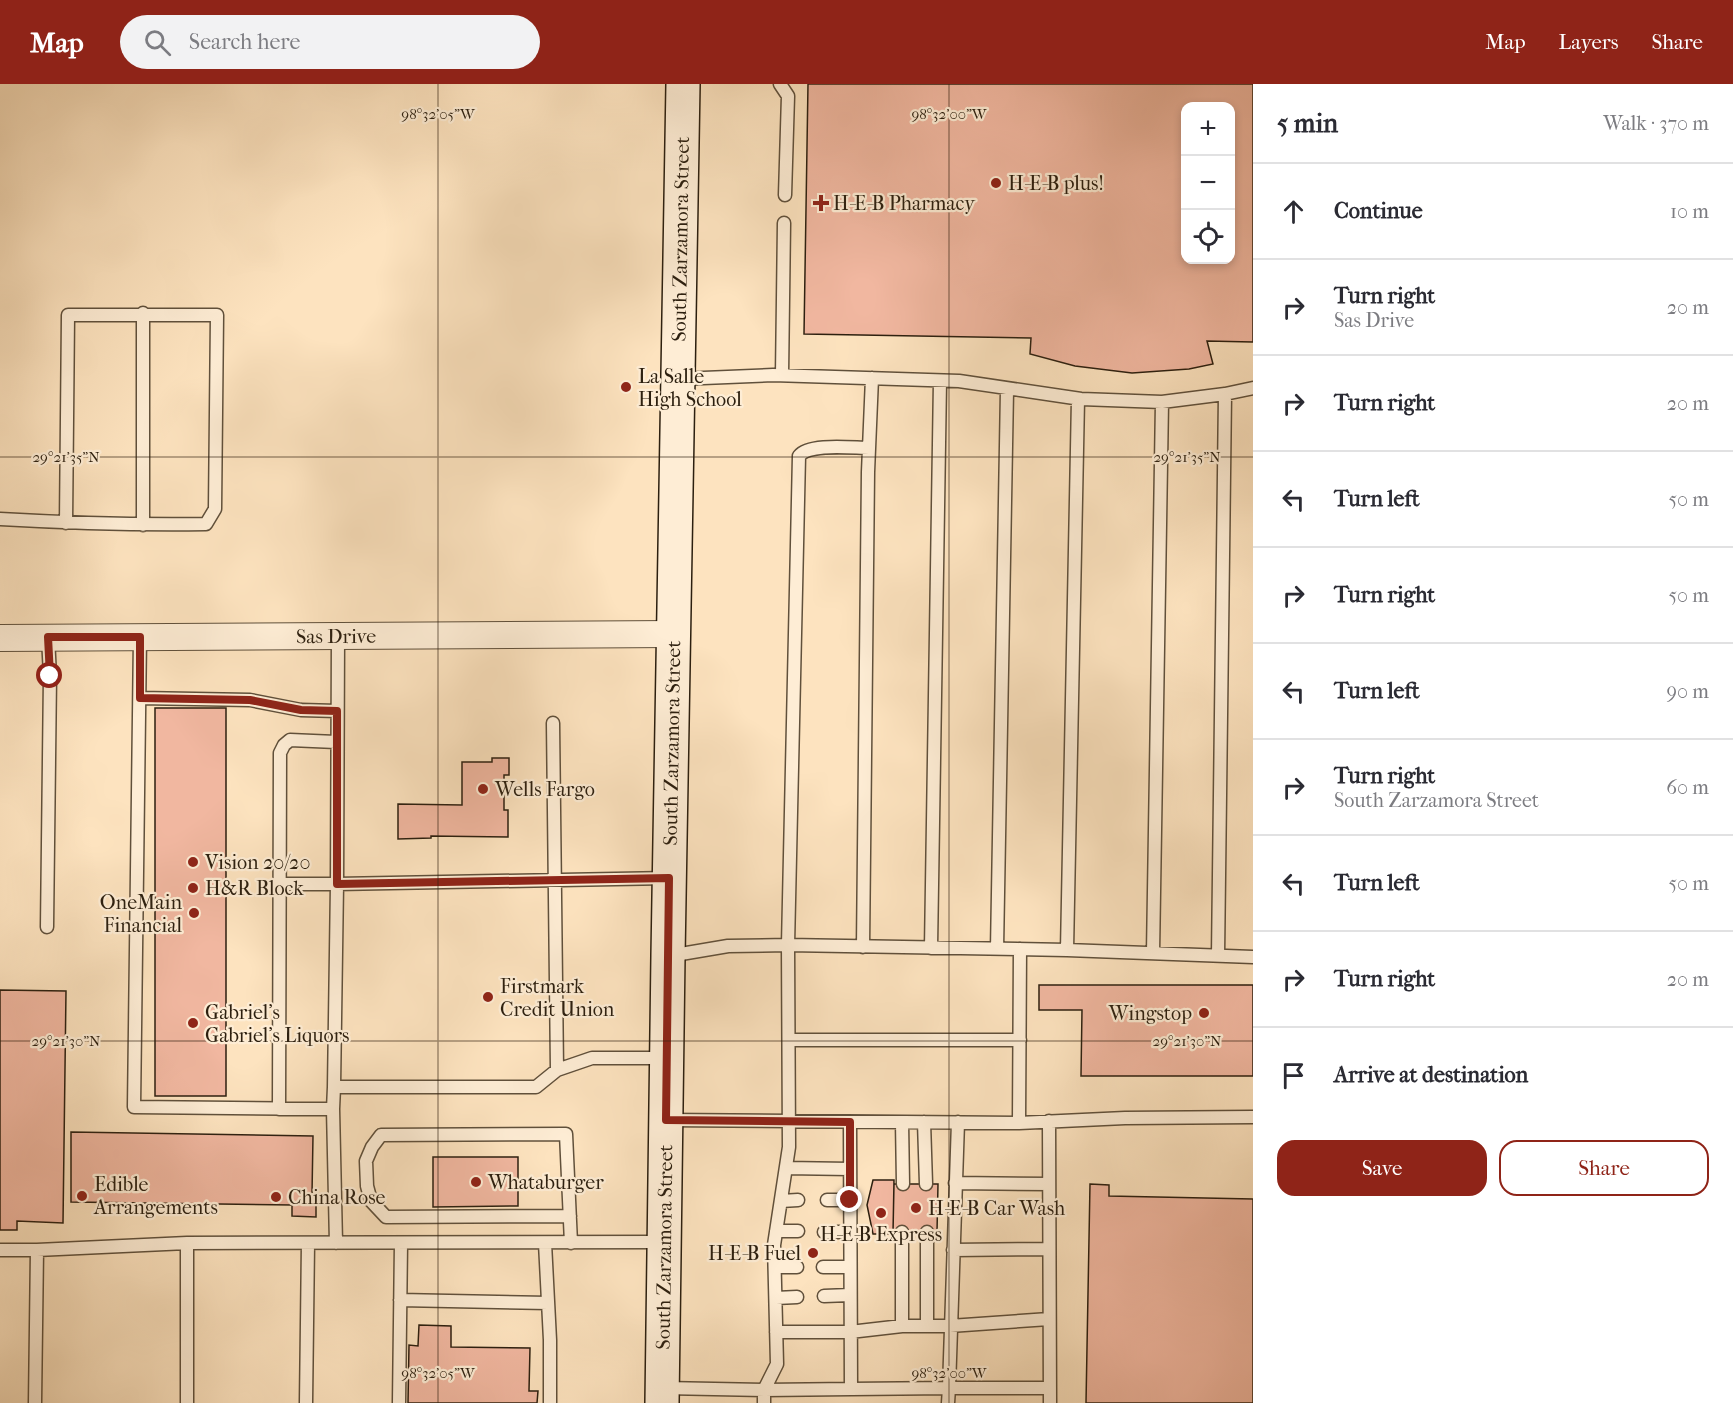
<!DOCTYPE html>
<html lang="en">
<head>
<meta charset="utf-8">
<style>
	body { margin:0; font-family:"IM FELL French Canon",serif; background:#f2f2f3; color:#2b2b33 }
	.controls { position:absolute; right:18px; top:18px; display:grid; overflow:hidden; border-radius:12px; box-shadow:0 3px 9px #0003 }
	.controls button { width:54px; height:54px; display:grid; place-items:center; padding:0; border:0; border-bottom:2px solid #e1e1e2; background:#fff; color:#2b2b33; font:30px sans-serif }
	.stop { position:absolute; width:18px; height:18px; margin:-14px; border:4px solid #8f2418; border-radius:50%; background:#fff }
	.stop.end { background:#8f2418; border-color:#fff; box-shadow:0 2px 6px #0008 }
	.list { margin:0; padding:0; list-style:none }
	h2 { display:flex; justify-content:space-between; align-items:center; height:78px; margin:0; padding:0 24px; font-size:26px }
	h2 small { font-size:20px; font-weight:400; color:#7c7c81 }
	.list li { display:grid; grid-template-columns:39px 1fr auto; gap:18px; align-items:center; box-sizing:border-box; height:96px; padding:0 24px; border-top:2px solid #e1e1e2 }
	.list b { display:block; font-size:22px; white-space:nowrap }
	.list p { margin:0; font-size:20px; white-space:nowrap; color:#7c7c81 }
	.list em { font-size:20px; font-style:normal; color:#7c7c81 }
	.actions { display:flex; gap:12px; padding:18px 24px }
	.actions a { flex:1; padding:14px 0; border:2px solid #8f2418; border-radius:18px; text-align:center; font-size:21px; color:#8f2418 }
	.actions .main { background:#8f2418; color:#fff }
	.icon { flex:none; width:33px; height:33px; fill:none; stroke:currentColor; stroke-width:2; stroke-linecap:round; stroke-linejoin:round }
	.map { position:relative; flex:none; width:1253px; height:1319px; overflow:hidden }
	header { display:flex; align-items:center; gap:36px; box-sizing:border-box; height:84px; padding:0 30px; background:#8f2418; color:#fff }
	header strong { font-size:28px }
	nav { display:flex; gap:33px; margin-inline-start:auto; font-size:21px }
	.search { width:420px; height:54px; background:#f2f2f3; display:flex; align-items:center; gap:15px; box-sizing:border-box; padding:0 21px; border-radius:33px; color:#7c7c81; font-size:22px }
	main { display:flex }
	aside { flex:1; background:#fff }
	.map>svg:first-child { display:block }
</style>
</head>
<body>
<header>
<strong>Map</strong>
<div class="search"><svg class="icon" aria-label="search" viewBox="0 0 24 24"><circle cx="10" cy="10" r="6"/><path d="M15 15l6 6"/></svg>Search here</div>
<nav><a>Map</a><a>Layers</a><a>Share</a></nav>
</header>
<main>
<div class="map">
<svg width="1253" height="1319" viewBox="0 0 1253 1319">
	<rect width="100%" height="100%" fill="#fde3bf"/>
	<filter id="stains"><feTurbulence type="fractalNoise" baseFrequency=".00333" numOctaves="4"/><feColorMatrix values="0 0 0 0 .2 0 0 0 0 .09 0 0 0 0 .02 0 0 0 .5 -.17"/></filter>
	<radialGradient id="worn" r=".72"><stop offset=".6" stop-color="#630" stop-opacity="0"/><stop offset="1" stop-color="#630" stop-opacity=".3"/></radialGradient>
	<path fill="#f1b7a0" stroke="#2c1f0f" stroke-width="1.5" fill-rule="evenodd" d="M808,0h445v258l-46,-1 6,23 -24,5 -57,4 -57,-7 -45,-12 1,-16 -227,-4zM1186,22h44v154h-44z
		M155,624h71v388h-71z
		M492,674h17v17h-5v35h4v27l-77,-1v2l-33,1v-35l64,1v-43h30z
		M1039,901h214v91h-172l1,-66h-43z
		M0,906l66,1 -3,232 -46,-2v9h-17z
		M71,1048l242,4 -1,58 4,1v22l-24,-1v-11l-221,-3z
		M433,1073h85v49l-85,1z
		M873,1096h21l-1,54h-20l-6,-29z
		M894,1100h44l-1,48h-44z
		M1090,1100l19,1v11l144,3v204h-167z
		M419,1241l32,1v21l79,1 -1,43h9l-1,12h-129l1,-58 9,1z"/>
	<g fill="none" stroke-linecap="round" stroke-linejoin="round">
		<g stroke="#60503b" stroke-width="15">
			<path id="lane" d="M780,0l8,12 -3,99
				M143,229v212
				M782,291l2,-152
				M679,295l94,-4 186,6 122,18 81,3 63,-8 28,-6
				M0,435c69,4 137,6 206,5l9,-15 2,-194h-149l-2,208
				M338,551l-1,249 332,-6
				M140,553l-6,470 199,2 1,-22h202l21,-17 35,-12h74
				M140,614l110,2 51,10 36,1
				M553,639l4,347
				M280,800h57l-3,203
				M47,843l3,-251 -2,-39
				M863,863l5,-475 4,-94
				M931,864l9,-567
				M997,865l10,-559
				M1067,866l11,-551
				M1153,869l9,-551
				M669,872l59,-10 60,-1 279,5 186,7
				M1218,872l7,-562
				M789,956h231
				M279,1025l1,-356 4,-8 6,-5 46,2
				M333,1025l3,134
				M666,1036l353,3 1,-174
				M1049,1037l1,282
				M902,1038l1,62
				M924,1038l2,62
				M1019,1039l106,-5 128,-1
				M786,1084l64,1
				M955,1099l94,1
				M827,1116h23
				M781,1117l17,-1
				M570,1132l-184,1 -15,-16 -4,-15 -1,-25 6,-14 9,-12 185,-1 5,109
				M776,1147h22
				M824,1148h26
				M927,1148v93
				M187,1159v160
				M545,1159l5,97v63
				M0,1166h37l150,-7 475,-1
				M953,1166l96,-1
				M775,1183h22
				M823,1183h27
				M824,1212l26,-1
				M776,1214l21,-1
				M400,1216l148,3
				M902,1242v-94
				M776,1248h74l52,-6h48l99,-7
				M664,1304l100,2 13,-26 -3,-119 15,-98 -1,-202 11,-489c10,-13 53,-8 70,-8
				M851,1305l98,-1 9,-266
				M35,1319l2,-153
				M306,1319l2,-160
				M399,1319l2,-160
				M764,1319v-13l87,-1 -1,-267
				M948,1319l1,-15h101"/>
		</g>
		<g stroke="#60503b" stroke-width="28">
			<g id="street">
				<path id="s1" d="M0,554l673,-4"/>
			</g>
		</g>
		<g stroke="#2c1f0f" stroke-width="36">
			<g id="secondary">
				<path id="s2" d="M662,1319l6,-447 15,-872"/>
			</g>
		</g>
		<use href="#lane" stroke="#feedd5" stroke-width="12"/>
		<use href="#street" stroke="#feedd5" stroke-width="26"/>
		<use href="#secondary" stroke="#feedd5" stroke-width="33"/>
	</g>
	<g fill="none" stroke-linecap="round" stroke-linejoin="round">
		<path stroke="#8f2418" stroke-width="8" d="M50,592l-2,-39h92v61l110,2 51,10 36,1v173l332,-6 -3,242 184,2v78"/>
	</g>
	<path fill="none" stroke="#2c1f0f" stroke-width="1.5" stroke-opacity="0.45" d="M438,0v1319M949,0v1319M0,373h1253M0,957h1253"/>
	<g fill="#8f2418" stroke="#feedd5" stroke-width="2">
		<circle cx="996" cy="99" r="6"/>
		<path d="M818 110h6v6h6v6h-6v6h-6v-6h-6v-6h6z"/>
		<circle cx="626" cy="303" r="6"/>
		<circle cx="483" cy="705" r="6"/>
		<circle cx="193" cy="778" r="6"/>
		<circle cx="193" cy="804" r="6"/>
		<circle cx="194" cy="829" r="6"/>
		<circle cx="488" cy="913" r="6"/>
		<circle cx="1204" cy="929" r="6"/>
		<circle cx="193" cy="939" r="6"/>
		<circle cx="476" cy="1098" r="6"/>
		<circle cx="82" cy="1112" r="6"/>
		<circle cx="276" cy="1113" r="6"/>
		<circle cx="916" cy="1124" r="6"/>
		<circle cx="881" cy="1129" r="6"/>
		<circle cx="813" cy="1169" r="6"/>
	</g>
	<g text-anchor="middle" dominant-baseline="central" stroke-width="4.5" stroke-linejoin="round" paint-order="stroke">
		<g font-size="20" fill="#2c1f0f" stroke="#feedd5" text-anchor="start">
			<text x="1008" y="99">H-E-B plus!</text>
			<text x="833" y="119">H-E-B Pharmacy</text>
			<text x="638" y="292">La Salle<tspan x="638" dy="23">High School</tspan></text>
			<text x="495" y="705">Wells Fargo</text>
			<text x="205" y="778">Vision 20/20</text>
			<text x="205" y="804">H&amp;R Block</text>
			<text x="182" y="818" text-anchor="end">OneMain<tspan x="182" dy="23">Financial</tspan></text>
			<text x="500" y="902">Firstmark<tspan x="500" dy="23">Credit Union</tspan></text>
			<text x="205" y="928">Gabriel's<tspan x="205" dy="23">Gabriel's Liquors</tspan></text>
			<text x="1192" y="929" text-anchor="end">Wingstop</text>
			<text x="488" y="1098">Whataburger</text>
			<text x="94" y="1100">Edible<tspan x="94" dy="23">Arrangements</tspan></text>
			<text x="288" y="1113">China Rose</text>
			<text x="928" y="1124">H-E-B Car Wash</text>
			<text x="881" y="1150" text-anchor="middle">H-E-B Express</text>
			<text x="801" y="1169" text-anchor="end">H-E-B Fuel</text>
		</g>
		<g font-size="20" fill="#2c1f0f" stroke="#feedd5">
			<text stroke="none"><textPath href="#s2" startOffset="1164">South Zarzamora Street</textPath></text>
			<text stroke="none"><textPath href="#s1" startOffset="336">Sas Drive</textPath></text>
			<text stroke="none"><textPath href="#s2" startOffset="660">South Zarzamora Street</textPath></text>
			<text stroke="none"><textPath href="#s2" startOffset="156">South Zarzamora Street</textPath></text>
		</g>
	</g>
	<g font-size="15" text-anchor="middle" fill="#2c1f0f" stroke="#feedd5" stroke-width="4.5" stroke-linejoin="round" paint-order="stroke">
		<text x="438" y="35">98°32'05"W</text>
		<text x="949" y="35">98°32'00"W</text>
		<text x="66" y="378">29°21'35"N</text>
		<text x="1187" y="378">29°21'35"N</text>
		<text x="66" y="962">29°21'30"N</text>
		<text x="1187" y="962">29°21'30"N</text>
		<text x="438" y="1294">98°32'05"W</text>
		<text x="949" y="1294">98°32'00"W</text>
	</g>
	<rect width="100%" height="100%" filter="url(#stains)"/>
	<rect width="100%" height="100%" fill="url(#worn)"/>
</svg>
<div class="controls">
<button>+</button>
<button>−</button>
<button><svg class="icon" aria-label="locate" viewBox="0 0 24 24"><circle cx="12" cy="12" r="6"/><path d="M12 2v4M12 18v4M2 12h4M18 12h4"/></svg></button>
</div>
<div class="stop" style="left:50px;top:592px"></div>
<div class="stop end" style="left:850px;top:1116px"></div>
</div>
<aside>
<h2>5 min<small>Walk · 370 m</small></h2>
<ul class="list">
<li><svg class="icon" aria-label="ahead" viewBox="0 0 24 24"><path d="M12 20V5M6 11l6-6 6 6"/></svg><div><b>Continue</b></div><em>10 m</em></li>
<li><svg class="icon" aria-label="right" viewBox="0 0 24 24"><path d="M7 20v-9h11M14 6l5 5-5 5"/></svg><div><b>Turn right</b><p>Sas Drive</p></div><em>20 m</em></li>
<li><svg class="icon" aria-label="right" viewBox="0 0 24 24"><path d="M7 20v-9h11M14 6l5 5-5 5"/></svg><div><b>Turn right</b></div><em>20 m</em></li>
<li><svg class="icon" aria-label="left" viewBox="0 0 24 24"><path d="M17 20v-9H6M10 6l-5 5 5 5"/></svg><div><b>Turn left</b></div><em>50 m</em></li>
<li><svg class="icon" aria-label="right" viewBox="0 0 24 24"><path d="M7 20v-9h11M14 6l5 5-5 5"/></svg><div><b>Turn right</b></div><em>50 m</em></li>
<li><svg class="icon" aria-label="left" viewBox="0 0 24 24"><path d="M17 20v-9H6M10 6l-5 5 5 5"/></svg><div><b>Turn left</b></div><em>90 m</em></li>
<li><svg class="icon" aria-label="right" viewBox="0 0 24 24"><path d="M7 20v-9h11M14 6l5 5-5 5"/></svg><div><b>Turn right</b><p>South Zarzamora Street</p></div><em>60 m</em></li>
<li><svg class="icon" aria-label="left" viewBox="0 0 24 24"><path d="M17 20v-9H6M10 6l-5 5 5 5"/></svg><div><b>Turn left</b></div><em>50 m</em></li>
<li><svg class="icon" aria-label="right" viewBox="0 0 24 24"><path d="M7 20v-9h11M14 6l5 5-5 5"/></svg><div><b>Turn right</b></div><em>20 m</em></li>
<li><svg class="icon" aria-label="arrive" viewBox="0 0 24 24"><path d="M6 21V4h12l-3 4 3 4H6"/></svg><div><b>Arrive at destination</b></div></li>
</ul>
<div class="actions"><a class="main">Save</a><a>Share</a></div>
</aside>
</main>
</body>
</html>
